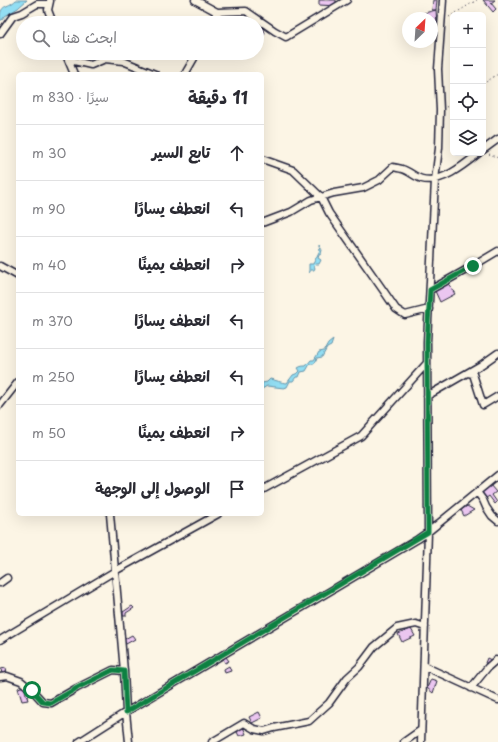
<!DOCTYPE html>
<html lang="ar">
<head>
<meta charset="utf-8">
<style>
	body { margin:0; font-family:"Playpen Sans","Playpen Sans Arabic",sans-serif; background:#f7f7f7; color:#2b2b33; direction:rtl }
	.controls { position:absolute; right:12px; top:12px; display:grid; overflow:hidden; border-radius:6px; box-shadow:0 4px 16px #0002 }
	.controls button { width:36px; height:36px; display:grid; place-items:center; padding:0; border:0; border-bottom:1px solid #e1e1e2; background:#fff; color:#2b2b33; font:20px sans-serif }
	.compass { position:absolute; left:402px; top:12px; width:36px; height:36px; border-radius:50%; background:#fff; box-shadow:0 4px 16px #0002; rotate:25deg }
	.stop { position:absolute; width:12px; height:12px; margin:-9px; border:3px solid #0b8043; border-radius:50%; background:#fff }
	.stop.end { background:#0b8043; border-color:#fff; box-shadow:0 1px 4px #0008 }
	.list { margin:0; padding:0; list-style:none }
	h2 { display:flex; justify-content:space-between; align-items:center; height:52px; margin:0; padding:0 16px; font-size:17px }
	h2 small { font-size:13px; font-weight:400; color:#7c7c81 }
	.list li { display:grid; grid-template-columns:26px 1fr auto; gap:12px; align-items:center; box-sizing:border-box; height:56px; padding:0 16px; border-top:1px solid #e1e1e2 }
	.list b { display:block; font-size:15px; white-space:nowrap }
	.list em { font-size:13px; font-style:normal; color:#7c7c81 }
	.icon { flex:none; width:22px; height:22px; fill:none; stroke:currentColor; stroke-width:2; stroke-linecap:round; stroke-linejoin:round }
	.map { position:relative; flex:none; width:498px; height:742px; overflow:hidden; direction:ltr }
	.search { position:absolute; background:#fff; box-shadow:0 4px 16px #0002; left:16px; top:16px; width:248px; height:44px; display:flex; align-items:center; gap:10px; box-sizing:border-box; padding:0 14px; border-radius:22px; color:#7c7c81; font-size:15px }
	.panel { position:absolute; background:#fff; box-shadow:0 4px 16px #0002; left:16px; top:72px; width:248px; height:444px; border-radius:6px; direction:rtl }
	.map>svg:first-child { display:block }
</style>
</head>
<body>
<div class="map">
<svg width="498" height="742" viewBox="0 0 498 742">
	<rect width="100%" height="100%" fill="#fcf5e5"/>
	<filter id="ink" filterUnits="userSpaceOnUse"><feTurbulence type="fractalNoise" baseFrequency=".025" numOctaves="2"/><feDisplacementMap in="SourceGraphic" scale="8" xChannelSelector="R" yChannelSelector="G"/><feConvolveMatrix kernelMatrix="1 2 1 2 8 2 1 2 1" color-interpolation-filters="sRGB"/></filter>
	<g filter="url(#ink)">
		<path fill="#92def3" stroke="#6593a9" d="M16,0h11l-9,8 -13,8 -3,4h-2c0,-17 7,-11 16,-20z
			M319,245l3,5 -1,4 -2,1 -1,3 3,2 -2,4h-3l-2,2 1,2 -1,2h-3l-2,3v-9h4l7,-14z
			M333,340l-2,6 -4,2 -5,9 -5,1 -1,3 -2,3h-4l-4,7 -5,1 -2,5h-3l-3,4h-3l-3,6 -3,1 -17,-2 -5,3v-6l5,-1 3,-3c6,1 11,4 17,4l6,-8 5,-2 2,-2 -2,-3c3,-2 5,-2 8,-2l5,-6h3l5,-8 5,-1 4,-7z"/>
		<path fill="#ebc6f0" stroke="#22223b" d="M319,0h17v6l-17,-1z
			M433,0h4l-1,10h-4z
			M483,0h12l-4,3 5,6 -3,3z
			M436,10l1,14 -5,1v-7h-23v-1z
			M263,27l2,6 -8,11v-11z
			M448,283l7,11 -15,8 -5,-11z
			M490,485l6,7 -4,3 5,7 -2,2 -6,-8 -4,3 -4,-6z
			M467,506l7,4 -10,6 -3,-6z
			M132,606l2,2 -8,5v3h-3v-4z
			M411,629l4,7 -13,6 -4,-8z
			M132,635l3,4 -9,5 -3,-4z
			M226,657l3,4 -4,2 -2,-4z
			M487,658l4,2 -2,5 -4,-2z
			M229,666l2,5 -6,2 -1,-4z
			M6,668l1,6h-5l-1,-5z
			M431,679l6,2 -4,12 -6,-5z
			M24,686l2,8h1l2,2 -2,1 1,3 -6,1 -4,-13z
			M259,712l3,6 -10,5 -3,-6z
			M243,727l3,7 -7,2 -2,-4z"/>
		<g fill="none" stroke-linecap="round" stroke-linejoin="round">
			<g stroke="#22223b" stroke-width="9">
				<path id="street" d="M195,0l22,12 -5,11
					M50,1l-2,9 5,13
					M217,12l29,-1 29,20 11,6 61,-37
					M0,34l13,-18 9,-3 15,-9h12
					M65,54l9,7 17,4 14,-6 18,2 32,13
					M66,55l8,19
					M185,74l12,-21
					M483,150l15,-11
					M262,159l31,11 28,27 8,16 54,77 13,19 9,6 24,-6
					M262,223l29,-11 20,-12 23,-7 29,-5 16,-8 14,-13c3,1 7,1 9,2 7,2 13,8 20,10 19,5 42,-14 57,-26
					M0,266l18,10
					M430,290l43,-24 25,-15
					M468,373l5,1 10,31 15,-9
					M427,396l54,-31 17,-12
					M0,405l18,-23
					M262,490l99,-54 66,-73
					M477,492l6,8 3,7 6,9 6,5
					M110,514l14,157 2,41 3,30
					M0,583l7,-5
					M0,640l115,-69 103,-57
					M424,666l74,34
					M0,677l7,-1 14,5 11,9 11,12 8,1 26,-15 36,-18 11,1
					M471,688l17,-21 8,-7 2,1
					M79,742l47,-30 292,-173 10,-7 70,-57
					M212,742l32,-19 10,6 10,2 10,-3 35,-7 20,-18 18,-25 12,-11 15,-20 23,-19 19,-4 9,3
					M404,742l17,-12
					M421,742l7,-210 -1,-190 8,-162 4,-32 1,-38 -2,-41 5,-69"/>
			</g>
			<path stroke="#22223b" stroke-width="1" stroke-dasharray="1 3" stroke-linecap="butt" d="M449,17l28,-17
				M483,84l15,-10
				M446,107l7,-3
				M489,154l9,4"/>
			<use href="#street" stroke="#fcf5e5" stroke-width="6"/>
		</g>
	</g>
	<g fill="none" stroke-linecap="round" stroke-linejoin="round" filter="url(#ink)">
		<path stroke="#0b8043" stroke-width="5" d="M32,690l11,12 8,1 26,-15 36,-18 11,1 2,41 302,-180 -1,-190 3,-52 43,-24"/>
	</g>
</svg>
<div class="controls">
<button>+</button>
<button>−</button>
<button><svg class="icon" aria-label="locate" viewBox="0 0 24 24"><circle cx="12" cy="12" r="6"/><path d="M12 2v4M12 18v4M2 12h4M18 12h4"/></svg></button>
<button><svg class="icon" aria-label="layers" viewBox="0 0 24 24"><path d="M12 4l9 5-9 5-9-5zM3 14l9 5 9-5"/></svg></button>
</div>
<svg class="compass" viewBox="-18 -18 36 36"><path d="M0-13l5 13h-10z" fill="#e53935"/><path d="M0 13l5-13h-10z" fill="#7c7c81"/></svg>
<div class="stop" style="left:32px;top:690px"></div>
<div class="stop end" style="left:473px;top:266px"></div>
<div class="search"><svg class="icon" aria-label="search" viewBox="0 0 24 24"><circle cx="10" cy="10" r="6"/><path d="M15 15l6 6"/></svg>ابحث هنا</div>
<section class="panel">
<h2>11 دقيقة<small>سيرًا · 830 m</small></h2>
<ul class="list">
<li><svg class="icon" aria-label="ahead" viewBox="0 0 24 24"><path d="M12 20V5M6 11l6-6 6 6"/></svg><div><b>تابع السير</b></div><em>30 m</em></li>
<li><svg class="icon" aria-label="left" viewBox="0 0 24 24"><path d="M17 20v-9H6M10 6l-5 5 5 5"/></svg><div><b>انعطف يسارًا</b></div><em>90 m</em></li>
<li><svg class="icon" aria-label="right" viewBox="0 0 24 24"><path d="M7 20v-9h11M14 6l5 5-5 5"/></svg><div><b>انعطف يمينًا</b></div><em>40 m</em></li>
<li><svg class="icon" aria-label="left" viewBox="0 0 24 24"><path d="M17 20v-9H6M10 6l-5 5 5 5"/></svg><div><b>انعطف يسارًا</b></div><em>370 m</em></li>
<li><svg class="icon" aria-label="left" viewBox="0 0 24 24"><path d="M17 20v-9H6M10 6l-5 5 5 5"/></svg><div><b>انعطف يسارًا</b></div><em>250 m</em></li>
<li><svg class="icon" aria-label="right" viewBox="0 0 24 24"><path d="M7 20v-9h11M14 6l5 5-5 5"/></svg><div><b>انعطف يمينًا</b></div><em>50 m</em></li>
<li><svg class="icon" aria-label="arrive" viewBox="0 0 24 24"><path d="M6 21V4h12l-3 4 3 4H6"/></svg><div><b>الوصول إلى الوجهة</b></div></li>
</ul>
</section>
</div>
</body>
</html>
